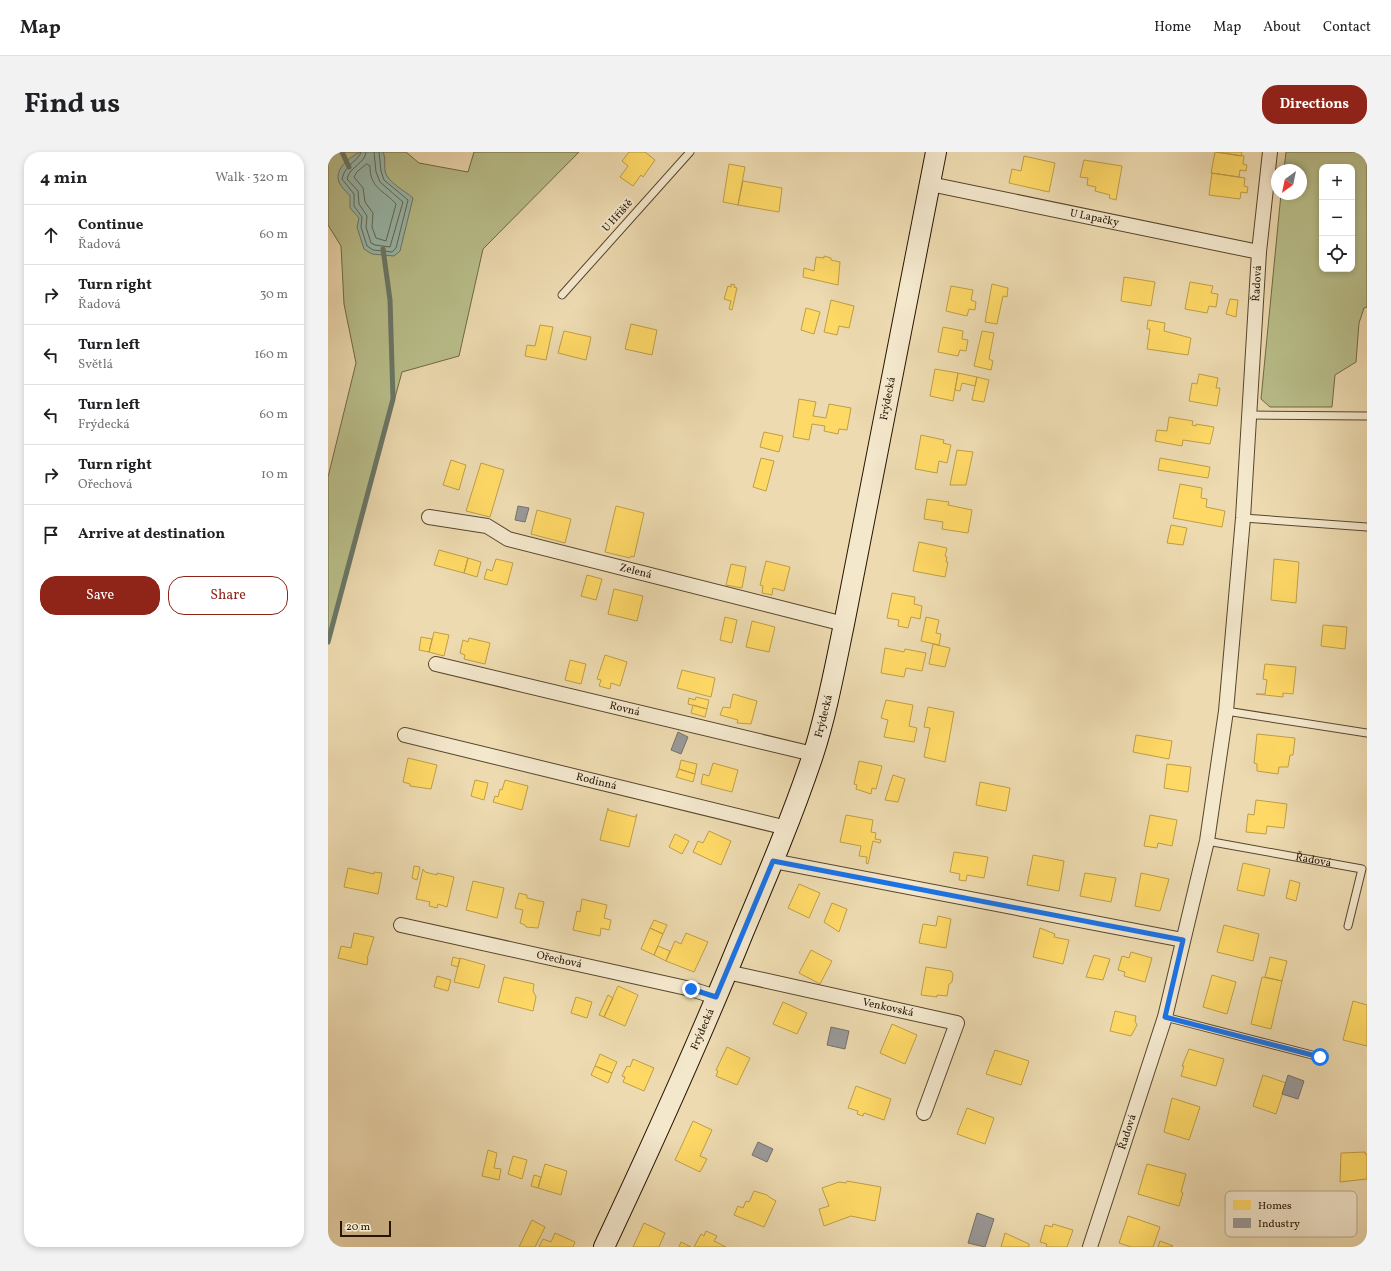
<!DOCTYPE html>
<html lang="en">
<head>
<meta charset="utf-8">
<style>
	body { margin:0; font-family:Vollkorn,serif; background:#f2f2f2; color:#202124 }
	.controls { position:absolute; right:12px; top:12px; display:grid; overflow:hidden; border-radius:8px; box-shadow:0 2px 6px #0003 }
	.controls button { width:36px; height:36px; display:grid; place-items:center; padding:0; border:0; border-bottom:1px solid #e0e0e0; background:#fff; color:#202124; font:20px sans-serif }
	.compass { position:absolute; left:943px; top:12px; width:36px; height:36px; border-radius:50%; background:#fff; box-shadow:0 2px 6px #0003; rotate:213deg }
	.scale { position:absolute; left:12px; bottom:10px; width:51px; box-sizing:border-box; padding-left:4px; border:2px solid #271500; border-top:0; font-size:11px; line-height:14px; white-space:nowrap; color:#271500; -webkit-text-stroke:3px #f3e7cc; paint-order:stroke }
	.stop { position:absolute; width:12px; height:12px; margin:-9px; border:3px solid #1a73e8; border-radius:50%; background:#fff }
	.stop.end { background:#1a73e8; border-color:#fff; box-shadow:0 1px 4px #0008 }
	.list { margin:0; padding:0; list-style:none }
	h2 { display:flex; justify-content:space-between; align-items:center; height:52px; margin:0; padding:0 16px; font-size:17px }
	h2 small { font-size:13px; font-weight:400; color:#757577 }
	.list li { display:grid; grid-template-columns:26px 1fr auto; gap:12px; align-items:center; box-sizing:border-box; height:60px; padding:0 16px; border-top:1px solid #e0e0e0 }
	.list b { display:block; font-size:15px; white-space:nowrap }
	.list p { margin:0; font-size:13px; white-space:nowrap; color:#757577 }
	.list em { font-size:13px; font-style:normal; color:#757577 }
	.actions { display:flex; gap:8px; padding:12px 16px }
	.actions a { flex:1; padding:9px 0; border:1px solid #8f2418; border-radius:16px; text-align:center; font-size:14px; color:#8f2418 }
	.actions .main { background:#8f2418; color:#fff }
	.icon { flex:none; width:22px; height:22px; fill:none; stroke:currentColor; stroke-width:2; stroke-linecap:round; stroke-linejoin:round }
	.map { position:relative; flex:none; width:1039px; height:1095px; overflow:hidden; border-radius:16px }
	header { display:flex; align-items:center; gap:24px; box-sizing:border-box; height:56px; padding:0 20px; background:#fff; border-bottom:1px solid #e0e0e0 }
	header strong { font-size:19px }
	nav { display:flex; gap:22px; margin-inline-start:auto; font-size:14px }
	.intro { display:flex; align-items:center; justify-content:space-between; box-sizing:border-box; height:96px; padding:0 24px }
	h1 { margin:0; font-size:28px }
	.button { padding:10px 18px; border-radius:16px; background:#8f2418; color:#fff; font-size:14px; font-weight:700 }
	main { display:flex; gap:24px; padding:0 24px }
	aside { flex:1; background:#fff; border-radius:16px; box-shadow:0 2px 6px #0003 }
	.map>svg:first-child { display:block }
</style>
</head>
<body>
<header>
<strong>Map</strong>
<nav><a>Home</a><a>Map</a><a>About</a><a>Contact</a></nav>
</header>
<div class="intro"><h1>Find us</h1><a class="button">Directions</a></div>
<main>
<aside>
<h2>4 min<small>Walk · 320 m</small></h2>
<ul class="list">
<li><svg class="icon" aria-label="ahead" viewBox="0 0 24 24"><path d="M12 20V5M6 11l6-6 6 6"/></svg><div><b>Continue</b><p>Řadová</p></div><em>60 m</em></li>
<li><svg class="icon" aria-label="right" viewBox="0 0 24 24"><path d="M7 20v-9h11M14 6l5 5-5 5"/></svg><div><b>Turn right</b><p>Řadová</p></div><em>30 m</em></li>
<li><svg class="icon" aria-label="left" viewBox="0 0 24 24"><path d="M17 20v-9H6M10 6l-5 5 5 5"/></svg><div><b>Turn left</b><p>Světlá</p></div><em>160 m</em></li>
<li><svg class="icon" aria-label="left" viewBox="0 0 24 24"><path d="M17 20v-9H6M10 6l-5 5 5 5"/></svg><div><b>Turn left</b><p>Frýdecká</p></div><em>60 m</em></li>
<li><svg class="icon" aria-label="right" viewBox="0 0 24 24"><path d="M7 20v-9h11M14 6l5 5-5 5"/></svg><div><b>Turn right</b><p>Ořechová</p></div><em>10 m</em></li>
<li><svg class="icon" aria-label="arrive" viewBox="0 0 24 24"><path d="M6 21V4h12l-3 4 3 4H6"/></svg><div><b>Arrive at destination</b></div></li>
</ul>
<div class="actions"><a class="main">Save</a><a>Share</a></div>
</aside>
<div class="map">
<svg width="1039" height="1095" viewBox="0 0 1039 1095">
	<rect width="100%" height="100%" fill="#eddab0"/>
	<filter id="stains"><feTurbulence type="fractalNoise" baseFrequency=".005" numOctaves="4"/><feColorMatrix values="0 0 0 0 .2 0 0 0 0 .09 0 0 0 0 .02 0 0 0 .5 -.17"/></filter>
	<radialGradient id="worn" r=".72"><stop offset=".6" stop-color="#630" stop-opacity="0"/><stop offset="1" stop-color="#630" stop-opacity=".3"/></radialGradient>
	<path fill="#b9bf8b" stroke="#706a46" fill-rule="evenodd" d="M0,0h78l13,11 49,9 6,-20h105l-96,97 -24,107 -57,16 -74,270v-165l28,-114 -12,-59 -3,-58 -13,-21z
		M958,0h81v155l-3,1 -5,15 -3,39 -21,13 -3,32h-62l-9,-8 20,-205h20v-24h-17zM994,15h30v102h-30z"/>
	<path fill="#99baae" stroke="#6b7868" d="M32,0h23c3,7 1,12 2,19 2,11 20,20 28,27l-13,53 -6,5 -22,-2 -8,-5 -7,-22 2,-9 -9,-10v-12c-3,-4 -8,-8 -10,-12 -8,-14 10,-27 20,-32z"/>
	<path fill="#ffd966" stroke="#be9e47" d="M301,0h16l10,8 -12,17 -2,-2 -8,11 -13,-9 8,-11 -6,-5z
		M887,0l29,4 -1,8 4,1 -1,6 -6,-1 -1,7 -28,-4z
		M888,0h26l-1,4z
		M696,4l31,7 -6,29 -40,-9 3,-14 9,2z
		M756,8l38,6 -6,34 -7,-2 1,-3 -15,-4 1,-4 -9,-2 1,-7 -8,-1z
		M401,12l16,3 -7,38 -15,-3z
		M884,21l33,5 -1,8 4,1 -1,6 -6,-1 -1,7 -31,-4z
		M415,29l39,7 -3,24 -41,-7z
		M496,104l7,2v2l9,2 -2,23 -35,-8 1,-9 10,3 2,-14 8,1z
		M796,125l31,5 -4,24 -30,-5z
		M862,130l23,4 -2,7 7,1 -2,13 -7,-1 -2,7 -22,-4z
		M403,132l4,1 -1,2 3,1 -5,22 -3,-1 2,-8 -7,-2 4,-13 3,1z
		M664,132l16,4 -1,9 -4,-1 -6,28 -12,-2z
		M623,134l22,4 -2,10 5,2 -1,8 -6,-1 -2,7 -21,-5z
		M902,147l8,1 -2,17 -10,-3z
		M503,148l23,6 -5,22 -10,-2 -2,9 -13,-3z
		M478,156l14,4 -6,22 -13,-4z
		M820,168l17,3 -1,8 27,7 -3,17 -41,-6 3,-20h-3z
		M303,172l26,6 -5,25 -27,-6z
		M212,173l13,2 -7,33 -21,-4 2,-11 8,1z
		M615,175l20,4 -1,8 6,1 -2,11 -6,-1 -2,6 -20,-4z
		M236,179l27,6 -5,23 -28,-7z
		M654,179l12,2 -5,26 4,2 -2,9 -17,-4z
		M607,217l23,4 -5,28 -23,-5z
		M630,221l19,4 -2,9 -13,-3 -2,8 -5,-1z
		M871,222l19,4 -2,10h4l-3,18 -28,-5 3,-18 5,1z
		M649,225l12,3 -5,22 -12,-2z
		M471,247l17,3 -3,14 13,2 3,-14 22,4 -4,22 -8,-1 -1,5 -14,-3 1,-5 -13,-2 -3,16 -16,-3z
		M841,265l24,4 -1,4 4,1v-2l18,3 -4,17 -27,-4 -1,6 -27,-5 2,-11 10,1z
		M436,280l19,4 -4,16 -19,-5z
		M593,283l23,5 -1,3 8,2 -4,18 -8,-2 -2,12 -22,-4z
		M629,298l16,2 -7,33h-16z
		M433,306l13,3 -8,30 -13,-4z
		M832,306l50,9 -2,11 -50,-8z
		M123,308l15,5 -7,25 -16,-5z
		M153,311l23,7 -14,47 -24,-6z
		M852,332l22,4 -1,10 6,1 -1,8 19,4 -3,16 -49,-9z
		M599,347l22,3 -1,3 24,5 -4,23 -26,-4 1,-7 -19,-3z
		M288,354l28,7 -10,44 -3,-1 -1,2 -25,-6z
		M209,358l34,9 -6,24 -34,-9z
		M843,373l16,3 -4,17 -16,-2z
		M591,390l28,6 -2,8 2,1 -1,5h2l-3,15 -32,-6z
		M111,398l29,8 -4,15 -30,-8z
		M140,406l13,4 -4,15 -13,-4z
		M168,407l17,4 -6,22 -23,-6 3,-10 5,2z
		M946,407l25,3 -3,41 -25,-3z
		M438,409l24,6 -6,24 -11,-3 -1,7 -10,-2 1,-7 -3,-1z
		M403,412l15,3 -4,21 -16,-3z
		M259,423l15,4 -6,21 -15,-4z
		M286,437l29,7 -6,25 -29,-7z
		M564,441l23,4 -1,7 8,2 -2,13 -9,-2 -3,11 -10,-2 1,-6 -12,-2z
		M397,465l12,3 -5,23 -12,-3z
		M598,465l13,3 -3,13 5,1 -2,11 -18,-4z
		M424,469l23,6 -6,25 -23,-5z
		M995,473l24,2 -2,22 -24,-3z
		M106,480l15,3 -5,21 -15,-4z
		M93,485l11,2 -3,13 -10,-2z
		M141,486l21,5 -5,21 -21,-5 1,-4 -5,-2 3,-13 5,2z
		M605,492l17,4 -5,19 -16,-3z
		M557,496l19,4 1,-3 21,4 -4,18 -16,-3 -2,9 -23,-4z
		M277,503l22,7 -7,24 -9,-3 -1,6 -11,-3 2,-6 -4,-1z
		M242,508l16,4 -5,20 -16,-4z
		M937,512l31,3 -3,27 -10,-1v4l-27,-3h9l2,-14 -4,-1z
		M354,518l33,8 -4,19 -34,-9z
		M405,542l24,7 -6,23 -14,-1 1,-3 -18,-5 3,-8 7,1z
		M368,545l13,3 -2,9 -19,-5 1,-6 6,2z
		M558,548l27,5 -4,21 8,2 -3,14 -30,-5 4,-17 -7,-2z
		M365,553l14,4 -2,8 -14,-4z
		M600,555l26,5 -9,50 -21,-5 6,-29 -6,-1z
		M929,582l38,4 -2,17h-3l-2,12h-9l-1,7 -21,-3v-7l-3,-1z
		M808,583l36,6 -3,18 -36,-7z
		M80,606l29,7 -6,24 -21,-3v-2l-7,-2z
		M353,608l16,4 -2,10 -16,-5z
		M531,609l23,5 -6,23 -4,-1 -1,6 -15,-5 1,-4 -3,-1z
		M385,611l25,7 -6,22 -31,-8 2,-10 6,2z
		M839,612l24,3 -3,25 -24,-4z
		M351,617l16,5 -2,8 -17,-5z
		M565,623l12,4 -7,23 -13,-2z
		M147,628l13,3 -4,17 -13,-4z
		M177,628l23,6 -6,24 -29,-8 2,-6 3,1 2,-8 2,1z
		M652,630l30,6 -4,23 -30,-6z
		M928,648l31,4 -3,24 -17,-2 -1,8 -20,-2 2,-18 6,1z
		M280,656v2l27,7 2,-3 -8,33 -29,-7z
		M518,663l27,5 -2,12 5,1 -1,6 6,1 -1,3 -7,-2 -5,23 -2,-1 1,-6 -8,-1 2,-10 -21,-4z
		M822,663l27,5 -5,26 -14,-3 -1,5 -13,-2z
		M381,679l22,10 -10,24 -28,-13 5,-11 5,2z
		M347,682l14,7 -7,13 -13,-7z
		M626,700l34,5 -4,21 -17,-3 -1,6 -7,-1 1,-6 -10,-2z
		M705,703l31,6 -5,30 -32,-6z
		M915,711l27,6 -6,27 -27,-6z
		M86,714l6,1 -3,13 -5,-2z
		M20,716l26,6v-2l8,1 -4,21 -34,-7z
		M95,717l2,3 12,3v-2l17,4 -7,30 -9,-3 -1,4 -8,-2 1,-4 -14,-3z
		M757,721l31,5 -5,24 -31,-6z
		M813,721l28,6 -9,32 -25,-5z
		M962,728l10,3 -4,18 -10,-3z
		M145,729l31,7 -7,30 -31,-8z
		M471,732l21,9 -11,25 -21,-10z
		M191,741l8,2v3l17,4 -6,26 -12,-1 -1,-2 -5,-2 3,-13 -8,-2z
		M254,747l25,6 -3,13 7,2 -2,10 -8,-2 -1,8 -27,-6 4,-19 3,1z
		M504,751l15,6 -8,23 -15,-10z
		M610,764l13,3 -5,29 -27,-5 4,-19 13,2z
		M326,768l13,5 -4,9 -13,-6z
		M896,773l35,9 -6,27 -36,-9z
		M322,776l13,6 -9,21 -13,-6z
		M712,776l15,6 -1,3 15,3 -6,24 -30,-7z
		M26,781l20,4 -7,22h1l-1,6 -29,-7 3,-12 10,2z
		M358,781l22,9 -14,30 -28,-11 9,-20 6,3z
		M330,794l12,5 -4,10 -12,-6z
		M483,798l21,11 -12,23 -21,-11z
		M803,800l21,6 -7,24 -21,-6 1,-4 -7,-2 4,-14 7,2z
		M766,803l16,4 -7,21 -17,-3z
		M125,805l7,2 -2,8 -7,-2z
		M942,805l17,4 -5,20 -17,-4z
		M132,806l25,7 -6,23 -25,-6z
		M598,815l25,4 2,3 -1,8 -3,2 -2,12 -10,-1v2l-16,-2z
		M884,823l24,7 -9,32 -24,-7z
		M109,824l14,4 -3,11 -14,-4z
		M176,825l30,7 -1,7 3,6 -3,14 -35,-9z
		M934,825l20,4 -11,48 -20,-5z
		M290,834l20,9 -13,31 -21,-9z
		M280,843l5,3 -9,19 -5,-2z
		M248,845l16,5 -5,16 -16,-5z
		M1025,849l14,4v41l-24,-6z
		M455,850l24,11 -10,21 -24,-10z
		M787,859l21,5 -1,5 2,4 -6,11 -21,-5z
		M564,872l25,11 -12,29 -25,-11z
		M399,895l23,11 -13,27 -21,-9 2,-5 -2,-1z
		M861,897l35,10 -8,27 -35,-10 3,-10h-2z
		M667,898l34,11 -8,24 -35,-11z
		M272,902l17,8 -5,11 -17,-7z
		M305,907l21,9 -10,23 -21,-9 2,-5 -3,-1 5,-10 3,1z
		M267,914l17,7 -4,10 -17,-8z
		M935,923l23,8 -10,31 -23,-8z
		M528,934l35,13 -7,21 -20,-7 -1,3 -6,-2 1,-3 -10,-3z
		M844,946l28,9 -11,33 -25,-8z
		M639,956l27,10 -9,26 -28,-10z
		M365,969l19,9 -12,26 7,3 -7,13 -25,-12z
		M160,998l9,3 -3,15 7,1 -2,11 -17,-4z
		M1037,1000v2h2v25l-27,3 1,-29z
		M185,1004l14,4 -5,19 -14,-5z
		M217,1012l22,7 -6,24 -23,-7z
		M819,1012l39,10 -5,18 2,1 -4,13 -41,-12z
		M206,1023l7,2 -3,11 -7,-2z
		M519,1029l34,6 -6,34 -24,-5 -27,10 -5,-17 10,-3 -7,-18 17,-6 7,1z
		M426,1039l13,4 2,2 7,4 -12,26 -30,-12 4,-9 5,2 3,-7 3,1z
		M800,1064l32,11 -7,20h-22l-12,-4z
		M204,1068l13,7 -10,20h-16z
		M316,1071l21,10 -6,14h-26z
		M725,1072l20,6 -6,17h-21l1,-3 -7,-2 5,-17 7,2z
		M378,1079l11,5 -3,5 12,6h-32l7,-13 3,2z
		M227,1081l20,9 -2,5h-34l4,-8 8,3z
		M677,1081l24,11v3h-28z
		M832,1089l13,5 -1,1h-14z
		M353,1090l10,5h-12z"/>
	<path fill="#999" stroke="#77716b" d="M190,354l11,2 -4,14 -10,-2z
		M350,580l10,5 -7,17 -10,-4z
		M503,875l18,4 -4,18 -18,-4z
		M960,923l16,6 -6,18 -16,-5z
		M430,990l15,7 -6,13 -15,-7z
		M649,1061l17,6 -9,28 -17,-4z"/>
	<g fill="none" stroke-linecap="round" stroke-linejoin="round">
		<path stroke="#606857" stroke-width="1" d="M33,0c-1,8 -16,12 -19,27l12,15v12l8,11 -1,10 6,19 6,4 19,2 4,-4 12,-48 -24,-20 -3,-9 -2,-19
			M38,0c-1,12 -16,14 -19,27l11,12 1,13 8,12 -1,11 5,16 4,2 15,2 13,-45 -23,-20 -4,-10 -2,-20
			M39,12l3,2c0,23 14,24 26,38l-10,37 -10,-3 -4,-11 1,-14 -8,-11 -2,-14 -9,-11 3,-5z"/>
		<path stroke="#6b7868" stroke-width="5" d="M14,0l7,15
			M0,490l65,-243 -3,-99 -7,-51"/>
		<g stroke="#58462c" stroke-width="9">
			<g id="service">
				<path d="M234,143l128,-143"/>
				<path d="M921,263l118,1"/>
				<path d="M915,366l124,9"/>
				<path d="M898,559l141,22"/>
				<path id="s1" d="M879,689l155,28 -14,57"/>
				<path d="M837,865l155,40"/>
			</g>
		</g>
		<g stroke="#58462c" stroke-width="16">
			<g id="minor">
				<path id="s2" d="M602,32l329,68"/>
				<path id="s3" d="M101,365l58,9 21,13 336,85"/>
				<path id="s4" d="M108,512l377,90"/>
				<path id="s5" d="M77,583l382,93"/>
				<path d="M445,709l410,79"/>
				<path id="s6" d="M73,773l290,64 25,8"/>
				<path id="s7" d="M399,820l230,51 -33,90"/>
				<path id="s8" d="M762,1095l75,-230 42,-176 19,-130 17,-193 16,-266 11,-100"/>
			</g>
		</g>
		<g stroke="#271500" stroke-width="22">
			<g id="secondary">
				<path id="s9" d="M276,1095c49,-104 96,-208 139,-314 25,-59 50,-118 70,-178 14,-43 22,-88 31,-131l92,-472"/>
			</g>
		</g>
		<use href="#service" stroke="#f3e7cc" stroke-width="7"/>
		<use href="#minor" stroke="#f3e7cc" stroke-width="14"/>
		<use href="#secondary" stroke="#f3e7cc" stroke-width="20"/>
	</g>
	<g fill="none" stroke-linecap="round" stroke-linejoin="round">
		<path stroke="#1a73e8" stroke-width="5" d="M363,837l25,8 57,-136 410,79 -18,77 155,40"/>
	</g>
	<g text-anchor="middle" dominant-baseline="central" stroke-width="4" stroke-linejoin="round" paint-order="stroke">
		<g font-size="11" fill="#271500" stroke="#f3e7cc">
			<text transform="translate(290 64) rotate(-48)">U Hřiště</text>
			<text stroke="none"><textPath href="#s2" startOffset="168">U Lapačky</textPath></text>
			<text stroke="none"><textPath href="#s8" startOffset="983">Řadová</textPath></text>
			<text stroke="none"><textPath href="#s9" startOffset="899">Frýdecká</textPath></text>
			<text stroke="none"><textPath href="#s3" startOffset="215">Zelená</textPath></text>
			<text stroke="none"><textPath href="#s4" startOffset="194">Rovná</textPath></text>
			<text stroke="none"><textPath href="#s9" startOffset="575">Frýdecká</textPath></text>
			<text stroke="none"><textPath href="#s5" startOffset="197">Rodinná</textPath></text>
			<text stroke="none"><textPath href="#s1" startOffset="108">Řadová</textPath></text>
			<text stroke="none"><textPath href="#s6" startOffset="162">Ořechová</textPath></text>
			<text stroke="none"><textPath href="#s7" startOffset="165">Venkovská</textPath></text>
			<text stroke="none"><textPath href="#s9" startOffset="239">Frýdecká</textPath></text>
			<text stroke="none"><textPath href="#s8" startOffset="121">Řadová</textPath></text>
		</g>
	</g>
	<rect x="897" y="1039" width="132" height="46" rx="6" fill="#f3e7cc" stroke="#b6a88f" stroke-width="1"/>
	<rect x="905" y="1048" width="18" height="10" fill="#ffd966"/>
	<rect x="905" y="1066" width="18" height="10" fill="#999"/>
	<g font-size="11" fill="#271500">
		<text x="930" y="1057">Homes</text>
		<text x="930" y="1075">Industry</text>
	</g>
	<rect width="100%" height="100%" filter="url(#stains)"/>
	<rect width="100%" height="100%" fill="url(#worn)"/>
</svg>
<div class="controls">
<button>+</button>
<button>−</button>
<button><svg class="icon" aria-label="locate" viewBox="0 0 24 24"><circle cx="12" cy="12" r="6"/><path d="M12 2v4M12 18v4M2 12h4M18 12h4"/></svg></button>
</div>
<svg class="compass" viewBox="-18 -18 36 36"><path d="M0-13l5 13h-10z" fill="#e53935"/><path d="M0 13l5-13h-10z" fill="#757577"/></svg>
<div class="scale">20 m</div>
<div class="stop" style="left:992px;top:905px"></div>
<div class="stop end" style="left:363px;top:837px"></div>
</div>
</main>
</body>
</html>
